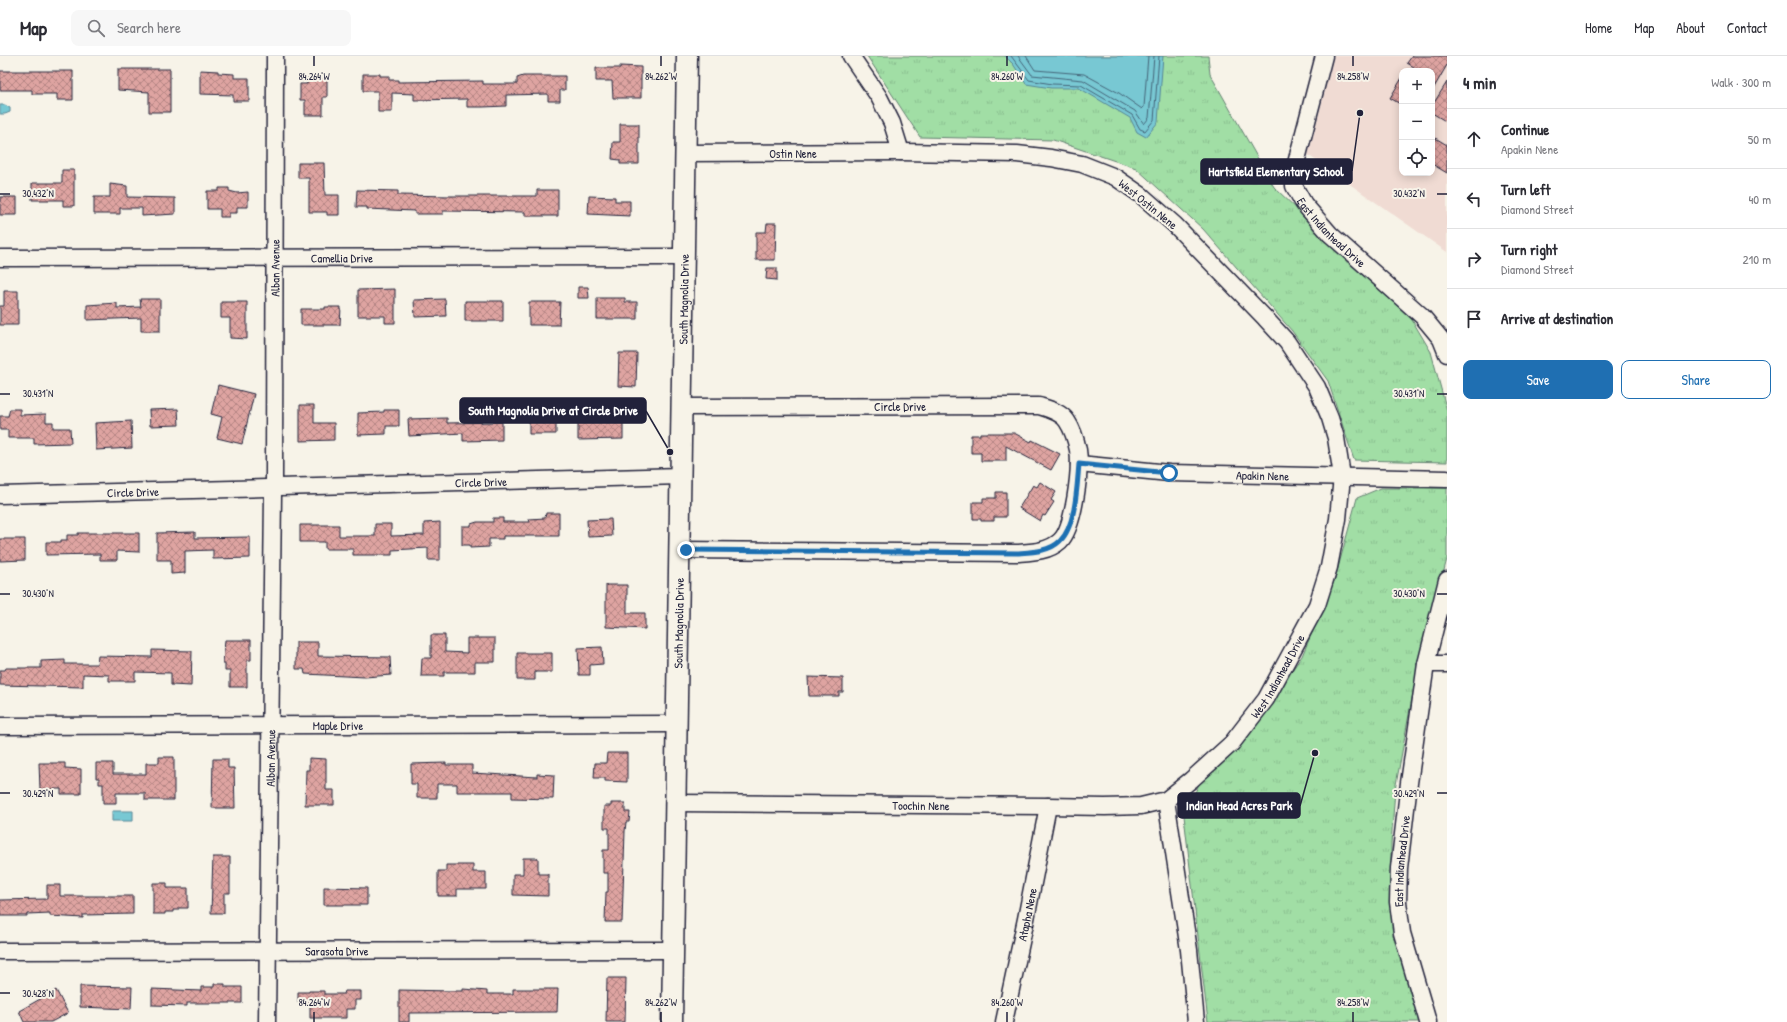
<!DOCTYPE html>
<html lang="en">
<head>
<meta charset="utf-8">
<style>
	body { margin:0; font-family:"Patrick Hand",sans-serif; background:#f7f7f7; color:#2b2b33 }
	.controls { position:absolute; right:12px; top:12px; display:grid; overflow:hidden; border-radius:8px; box-shadow:0 2px 10px #0003 }
	.controls button { width:36px; height:36px; display:grid; place-items:center; padding:0; border:0; border-bottom:1px solid #e1e1e2; background:#fff; color:#2b2b33; font:20px sans-serif }
	.stop { position:absolute; width:12px; height:12px; margin:-9px; border:3px solid #1f6fb2; border-radius:50%; background:#fff }
	.stop.end { background:#1f6fb2; border-color:#fff; box-shadow:0 1px 4px #0008 }
	.list { margin:0; padding:0; list-style:none }
	h2 { display:flex; justify-content:space-between; align-items:center; height:52px; margin:0; padding:0 16px; font-size:17px }
	h2 small { font-size:13px; font-weight:400; color:#7c7c81 }
	.list li { display:grid; grid-template-columns:26px 1fr auto; gap:12px; align-items:center; box-sizing:border-box; height:60px; padding:0 16px; border-top:1px solid #e1e1e2 }
	.list b { display:block; font-size:15px; white-space:nowrap }
	.list p { margin:0; font-size:13px; white-space:nowrap; color:#7c7c81 }
	.list em { font-size:13px; font-style:normal; color:#7c7c81 }
	.actions { display:flex; gap:8px; padding:12px 16px }
	.actions a { flex:1; padding:9px 0; border:1px solid #1f6fb2; border-radius:8px; text-align:center; font-size:14px; color:#1f6fb2 }
	.actions .main { background:#1f6fb2; color:#fff }
	.icon { flex:none; width:22px; height:22px; fill:none; stroke:currentColor; stroke-width:2; stroke-linecap:round; stroke-linejoin:round }
	.map { position:relative; flex:none; width:1447px; height:966px; overflow:hidden }
	header { display:flex; align-items:center; gap:24px; box-sizing:border-box; height:56px; padding:0 20px; background:#fff; border-bottom:1px solid #e1e1e2 }
	header strong { font-size:19px }
	nav { display:flex; gap:22px; margin-inline-start:auto; font-size:14px }
	.search { width:280px; height:36px; background:#f7f7f7; display:flex; align-items:center; gap:10px; box-sizing:border-box; padding:0 14px; border-radius:8px; color:#7c7c81; font-size:15px }
	main { display:flex }
	aside { flex:1; background:#fff }
	.map>svg:first-child { display:block }
</style>
</head>
<body>
<header>
<strong>Map</strong>
<div class="search"><svg class="icon" aria-label="search" viewBox="0 0 24 24"><circle cx="10" cy="10" r="6"/><path d="M15 15l6 6"/></svg>Search here</div>
<nav><a>Home</a><a>Map</a><a>About</a><a>Contact</a></nav>
</header>
<main>
<div class="map">
<svg width="1447" height="966" viewBox="0 0 1447 966">
	<defs>
		<pattern id="park-tufts" width="24" height="20" patternUnits="userSpaceOnUse"><rect width="24" height="20" fill="#a1dea5"/><path d="M3 7l-1-3M5 7V3M7 7l1-3M15 17l-1-3M17 17v-4M19 17l1-3" fill="none" stroke="#8abe8f"/></pattern>
		<pattern id="building-cross-hatch" width="8" height="8" patternUnits="userSpaceOnUse"><rect width="8" height="8" fill="#dea4a1"/><path d="M0 0l8 8M0 8l8-8" fill="none" stroke="#b48584"/></pattern>
	</defs>
	<rect width="100%" height="100%" fill="#f7f3e8"/>
	<filter id="ink" filterUnits="userSpaceOnUse"><feTurbulence type="fractalNoise" baseFrequency=".025" numOctaves="2"/><feDisplacementMap in="SourceGraphic" scale="8" xChannelSelector="R" yChannelSelector="G"/><feConvolveMatrix kernelMatrix="1 2 1 2 8 2 1 2 1" color-interpolation-filters="sRGB"/></filter>
	<g filter="url(#ink)">
		<path fill="#f0dbd3" fill-rule="evenodd" d="M1334,0h113v196l-139,-97zM1402,15h30v102h-30z"/>
		<path fill="url(#park-tufts)" stroke="#628070" d="M867,0h341l2,18 64,113 138,133 19,32 16,59v51l-93,-2 -26,-79 -36,-50 -89,-102 -67,-61 -83,-28 -133,-3z
			M1381,432h66v71l-30,112 -22,119 -4,54v58l32,120h-215l-24,-206 15,-32 57,-62 46,-66 33,-77 22,-81z"/>
		<path fill="#78c8d3" stroke="#568696" d="M1005,0h158l-5,66 -12,15 -9,-5 -7,-14 -51,-30h-28l-25,-4 -13,-20z
			M0,49h5l5,3v4l-5,2h-5z
			M112,755h21v10h-21z"/>
		<g fill="none" stroke-linecap="round" stroke-linejoin="round">
			<path stroke="#446478" stroke-width="1" d="M1011,0l18,24 23,4 29,1 51,30 8,14 5,2 9,-11 5,-64
				M1018,0l14,19 51,5 52,31 9,13 5,-6 5,-62
				M1026,0l9,14 49,4 35,19 23,16 2,-2 4,-51"/>
		</g>
		<path fill="url(#building-cross-hatch)" stroke="#22223b" d="M1412,0h35v9l-15,26v-20h-11l-14,-8z
			M620,10l21,1v31h-28l-1,-17h-16v-13h24z
			M118,13h52v43h-21v-20l-31,-2z
			M200,14l18,1v2l16,1v4h15v23h-16v-6l-33,-1z
			M0,15h73v29h-16v-6h-25v-4h-32z
			M363,18h17v2h9v4h9v2l85,-1v3h34v-6l6,-2h42v14h-5v11h-12v-7l-42,1v11l-23,1h-16v-8l-53,1v-6l-22,-1v19h-14v-21h-15z
			M307,22h20v19h-4v18h-18v-15h-5v-16h7z
			M1402,22v27l-12,-7z
			M1447,26v40l-15,-9v-7z
			M620,68h19v40h-19v-4l-8,-1 1,-17h7z
			M1432,80l15,9v28l-15,-9z
			M298,107h26l1,32h14v20h-12v-3h-18v-34h-11z
			M62,114h12v36h-11v-6h-31v-17h30z
			M110,128l17,2v11l48,1v16l-33,2v-8h-22v6h-26v-17h16z
			M219,132h10v3l8,2 11,-1v15h-11v6h-8v4h-9v-8h-13v-18h12z
			M357,134l41,1v4l52,1h87v-6h21v26h-33v-4l-82,-1v3h-28v-3l-48,-2v-2h-11z
			M589,140l26,1v4h15v15l-42,-2z
			M0,141h17v18h-17z
			M767,167h9l-1,37h-19v-28h10z
			M767,212h10v12l-11,-1z
			M578,231h10l1,11h-11z
			M395,233v34h-10v-7h-27v-26z
			M4,235h14v34h-18v-19h4z
			M597,242h28v4h12v17h-40z
			M140,243h20v32h-19v-13l-54,2v-15l30,-2v5l24,-1z
			M445,243l1,17 -31,1 -1,-17z
			M465,245h38v20h-38z
			M221,246h26v37l-17,-1v-20h-9z
			M529,246h31l-1,23h-30z
			M325,251h16l-1,18h-39v-16h24z
			M619,297h18l-1,34 -18,-1z
			M218,329l36,9 -12,50 -25,-6 5,-21 -11,-3z
			M539,347l1,14 16,-1v18h-27v-14h-11l-1,-16z
			M300,349h14v18h20v17l-34,1z
			M10,353h10v6l26,-1v8h7v6h17l1,15 -37,1v-6h-26v-8h-8v-14h8z
			M178,353l1,16 -29,1 -1,-16z
			M384,354h15v16h-13v8l-28,1v-22l26,-1z
			M447,362v5l55,-1v18l-39,1v-8l-54,3 -1,-17z
			M623,364v19l-45,1v-19z
			M131,365l1,27 -36,2 -1,-27z
			M980,377h34l17,9 1,-2 28,14 -9,16 -45,-24v15h-25v-8h-10v-18h9z
			M1040,426l16,10 -5,8 3,2 -9,14 -2,-1 -3,6 -21,-13 14,-23 4,2z
			M996,436h10v25h-12v4h-13v-2h-8v-17h10v-4h13z
			M546,457h13v23h-56v3h-14v8l-19,1v-3h-8v-19h9v-2l6,-2h16v-4h10v4h27l-1,-3 16,-1z
			M611,463l1,17 -24,1 -1,-17z
			M440,466v38h-12v-12l-36,2v5h-39v-6h-28v-7h-25v-17h39v11h36v-12h16v12l33,-1v-12z
			M195,476v6l55,-1v21l-37,1v-9l-28,1v22l-14,1v-14h-14v-27z
			M78,477h61v19l-22,-1v9h-17v-6l-54,1v-13h15v-2h6v-5h11z
			M0,483h25v21l-25,1z
			M606,529h21v28h18v16l-39,-2z
			M431,579h14v17l22,1v-15h28v24h-20v10h-31v4h-23l1,-18h9z
			M225,584h26v20h-4v27h-17v-16h-5v-8h-2z
			M296,586h22v14l72,1 1,18 -26,2 -60,-3 -1,-5h-8z
			M602,591l1,17 -13,1v10h-11l-1,-27z
			M152,594l40,1 -1,35 -20,-1v-12l-36,-1v9h-26v-6l-26,-1v13l-83,-2v-15h5l1,-2h35v-7l24,-1v4h32l1,-8 54,1z
			M517,597h35v19h-17v8h-18z
			M808,621l35,1v14h-4v4h-30z
			M607,697h20v29l-22,-1v-3h-11l1,-15h11z
			M159,701h15v43h-29v-7h-29v10h-13v-19h-4v-6h-3v-15h17v11h33v-11h13z
			M309,702l17,1v31h8v15h-29l1,-35h3z
			M213,703h15v9h6l1,40h-23z
			M39,707h26v5l16,1v25h-20v-5h-21z
			M446,707v2h26v8l65,4v-3l17,1 -1,24 -41,-1v-6h-55v-8h-20v14h-20v-14h-6v-20z
			M611,747h14v9h5l-1,10h-3l-1,9 -3,91h-17l1,-30h2v-19h-5v-23h6v-22h-5v-22h7z
			M213,801h17v36h-6v20h-13z
			M523,802h15v16h10v22l-35,-1v-21h10z
			M446,809h27v7h13v17h-29v7h-19v-25h8z
			M153,827h14v5h21v20h-10v2h-5v2h-8v2h-12z
			M47,829h13v11h73v18l-50,1v3l-33,-2v-3l-23,1v2h-27v-16l47,-1z
			M324,831l43,1v17h-43z
			M607,922h19l-1,44h-19z
			M214,928h11v3h17v16h-55v3l-35,-1v-16l49,2v-4h13z
			M80,930l52,1 -1,22 -51,-2z
			M463,933l24,2v3h26v-5h45l-1,23 -148,1v9h-10v-32l54,1h10z
			M56,934l12,23 -17,9h-27l-5,-11z
			M309,935h15v3h20l1,-3h16v9h-6v9h-9v9h-36v-16h-12v-10h11z"/>
		<g fill="none" stroke-linecap="round" stroke-linejoin="round">
			<g stroke="#22223b" stroke-width="19">
				<g id="minor">
					<path d="M851,0l28,41 13,26 9,29"/>
					<path id="s1" d="M1324,0l-30,115v15l10,18 26,30 92,82 19,23 6,15"/>
					<path id="s2" d="M0,202l684,-1"/>
					<path id="s3" d="M1079,408l90,9 278,6"/>
					<path id="s4" d="M274,424l1,-424"/>
					<path id="s5" d="M280,431l401,-11"/>
					<path id="s6" d="M0,439l267,-7"/>
					<path d="M680,494l337,3c14,-1 31,-1 43,-12 14,-13 21,-72 18,-91 -2,-10 -5,-20 -11,-29 -6,-9 -18,-12 -28,-15l-357,1"/>
					<path d="M1426,608h21"/>
					<path id="s7" d="M0,670l676,-2"/>
					<path d="M1166,744l23,150 7,72"/>
					<path id="s8" d="M676,747l372,3 57,1 36,-1 25,-6 25,-20 41,-37 34,-44 51,-94 12,-38 9,-48 4,-43 -6,-38 -6,-20 -13,-31 -30,-45 -22,-24 -90,-93 -34,-30 -26,-18 -33,-13 -31,-6 -34,-4 -116,-2 -215,1"/>
					<path id="s9" d="M0,895l674,-1"/>
					<path id="s10" d="M267,966l6,-528"/>
					<path id="s11" d="M1004,966l22,-103 22,-113"/>
					<path id="s12" d="M1428,966l-26,-89 -4,-31 1,-34 10,-85 17,-119 21,-84"/>
				</g>
			</g>
			<g stroke="#22223b" stroke-width="23">
				<g id="major">
					<path id="s13" d="M672,966l15,-966"/>
				</g>
			</g>
			<use href="#minor" stroke="#f7f3e8" stroke-width="16"/>
			<use href="#major" stroke="#f7f3e8" stroke-width="20"/>
		</g>
	</g>
	<g fill="none" stroke-linecap="round" stroke-linejoin="round" filter="url(#ink)">
		<path stroke="#1f6fb2" stroke-width="5" d="M686,494l331,3c14,-1 32,-1 43,-12 16,-15 17,-56 19,-77l90,9"/>
	</g>
	<path fill="none" stroke="#22223b" stroke-width="1.5" d="M314,0v10M661,0v10M1007,0v10M1353,0v10M0,138h10M1437,138h10M0,338h10M1437,338h10M0,538h10M1437,538h10M0,737h10M1437,737h10M0,937h10M314,956v10M661,956v10M1007,956v10M1353,956v10"/>
	<g text-anchor="middle" dominant-baseline="central" stroke-width="4" stroke-linejoin="round" paint-order="stroke">
		<g font-size="12" fill="#22223b" stroke="#f7f3e8">
			<text x="793" y="97">Ostin Nene</text>
			<text transform="translate(1148 148) rotate(39)">West Ostin Nene</text>
			<text stroke="none"><textPath href="#s1" startOffset="194">East Indianhead Drive</textPath></text>
			<text stroke="none"><textPath href="#s2" startOffset="342">Camellia Drive</textPath></text>
			<text stroke="none"><textPath href="#s4" startOffset="212">Alban Avenue</textPath></text>
			<text stroke="none"><textPath href="#s13" startOffset="723">South Magnolia Drive</textPath></text>
			<text x="900" y="350">Circle Drive</text>
			<text stroke="none"><textPath href="#s3" startOffset="184">Apakin Nene</textPath></text>
			<text stroke="none"><textPath href="#s5" startOffset="201">Circle Drive</textPath></text>
			<text stroke="none"><textPath href="#s6" startOffset="133">Circle Drive</textPath></text>
			<text stroke="none"><textPath href="#s13" startOffset="399">South Magnolia Drive</textPath></text>
			<text stroke="none"><textPath href="#s8" startOffset="659">West Indianhead Drive</textPath></text>
			<text stroke="none"><textPath href="#s7" startOffset="338">Maple Drive</textPath></text>
			<text stroke="none"><textPath href="#s10" startOffset="264">Alban Avenue</textPath></text>
			<text stroke="none"><textPath href="#s8" startOffset="245">Toochin Nene</textPath></text>
			<text stroke="none"><textPath href="#s12" startOffset="165">East Indianhead Drive</textPath></text>
			<text stroke="none"><textPath href="#s11" startOffset="110">Atapha Nene</textPath></text>
			<text stroke="none"><textPath href="#s9" startOffset="337">Sarasota Drive</textPath></text>
		</g>
	</g>
	<g font-size="10" text-anchor="middle" fill="#22223b" stroke="#f7f3e8" stroke-width="4" stroke-linejoin="round" paint-order="stroke">
		<text x="314" y="24">84.264°W</text>
		<text x="661" y="24">84.262°W</text>
		<text x="1007" y="24">84.260°W</text>
		<text x="1353" y="24">84.258°W</text>
		<text x="38" y="141">30.432°N</text>
		<text x="1409" y="141">30.432°N</text>
		<text x="38" y="341">30.431°N</text>
		<text x="1409" y="341">30.431°N</text>
		<text x="38" y="541">30.430°N</text>
		<text x="1409" y="541">30.430°N</text>
		<text x="38" y="741">30.429°N</text>
		<text x="1409" y="741">30.429°N</text>
		<text x="38" y="941">30.428°N</text>
		<text x="314" y="950">84.264°W</text>
		<text x="661" y="950">84.262°W</text>
		<text x="1007" y="950">84.260°W</text>
		<text x="1353" y="950">84.258°W</text>
	</g>
	<path fill="none" stroke="#22223b" stroke-width="1.5" d="M1360 57L1352 115M670 396L646 355M1315 697L1300 750"/>
	<g fill="#22223b" stroke="#f7f3e8" stroke-width="1.5">
		<circle cx="1360" cy="57" r="4"/>
		<circle cx="670" cy="396" r="4"/>
		<circle cx="1315" cy="697" r="4"/>
	</g>
	<g fill="#22223b" stroke="#22223b" stroke-width="1.5">
		<rect x="1201" y="103" width="151" height="25" rx="4"/>
		<rect x="460" y="342" width="186" height="25" rx="4"/>
		<rect x="1178" y="737" width="122" height="25" rx="4"/>
	</g>
	<g font-size="13" text-anchor="middle" font-weight="bold" fill="#fff">
		<text x="1276" y="120">Hartsfield Elementary School</text>
		<text x="553" y="359">South Magnolia Drive at Circle Drive</text>
		<text x="1239" y="754">Indian Head Acres Park</text>
	</g>
</svg>
<div class="controls">
<button>+</button>
<button>−</button>
<button><svg class="icon" aria-label="locate" viewBox="0 0 24 24"><circle cx="12" cy="12" r="6"/><path d="M12 2v4M12 18v4M2 12h4M18 12h4"/></svg></button>
</div>
<div class="stop" style="left:1169px;top:417px"></div>
<div class="stop end" style="left:686px;top:494px"></div>
</div>
<aside>
<h2>4 min<small>Walk · 300 m</small></h2>
<ul class="list">
<li><svg class="icon" aria-label="ahead" viewBox="0 0 24 24"><path d="M12 20V5M6 11l6-6 6 6"/></svg><div><b>Continue</b><p>Apakin Nene</p></div><em>50 m</em></li>
<li><svg class="icon" aria-label="left" viewBox="0 0 24 24"><path d="M17 20v-9H6M10 6l-5 5 5 5"/></svg><div><b>Turn left</b><p>Diamond Street</p></div><em>40 m</em></li>
<li><svg class="icon" aria-label="right" viewBox="0 0 24 24"><path d="M7 20v-9h11M14 6l5 5-5 5"/></svg><div><b>Turn right</b><p>Diamond Street</p></div><em>210 m</em></li>
<li><svg class="icon" aria-label="arrive" viewBox="0 0 24 24"><path d="M6 21V4h12l-3 4 3 4H6"/></svg><div><b>Arrive at destination</b></div></li>
</ul>
<div class="actions"><a class="main">Save</a><a>Share</a></div>
</aside>
</main>
</body>
</html>
